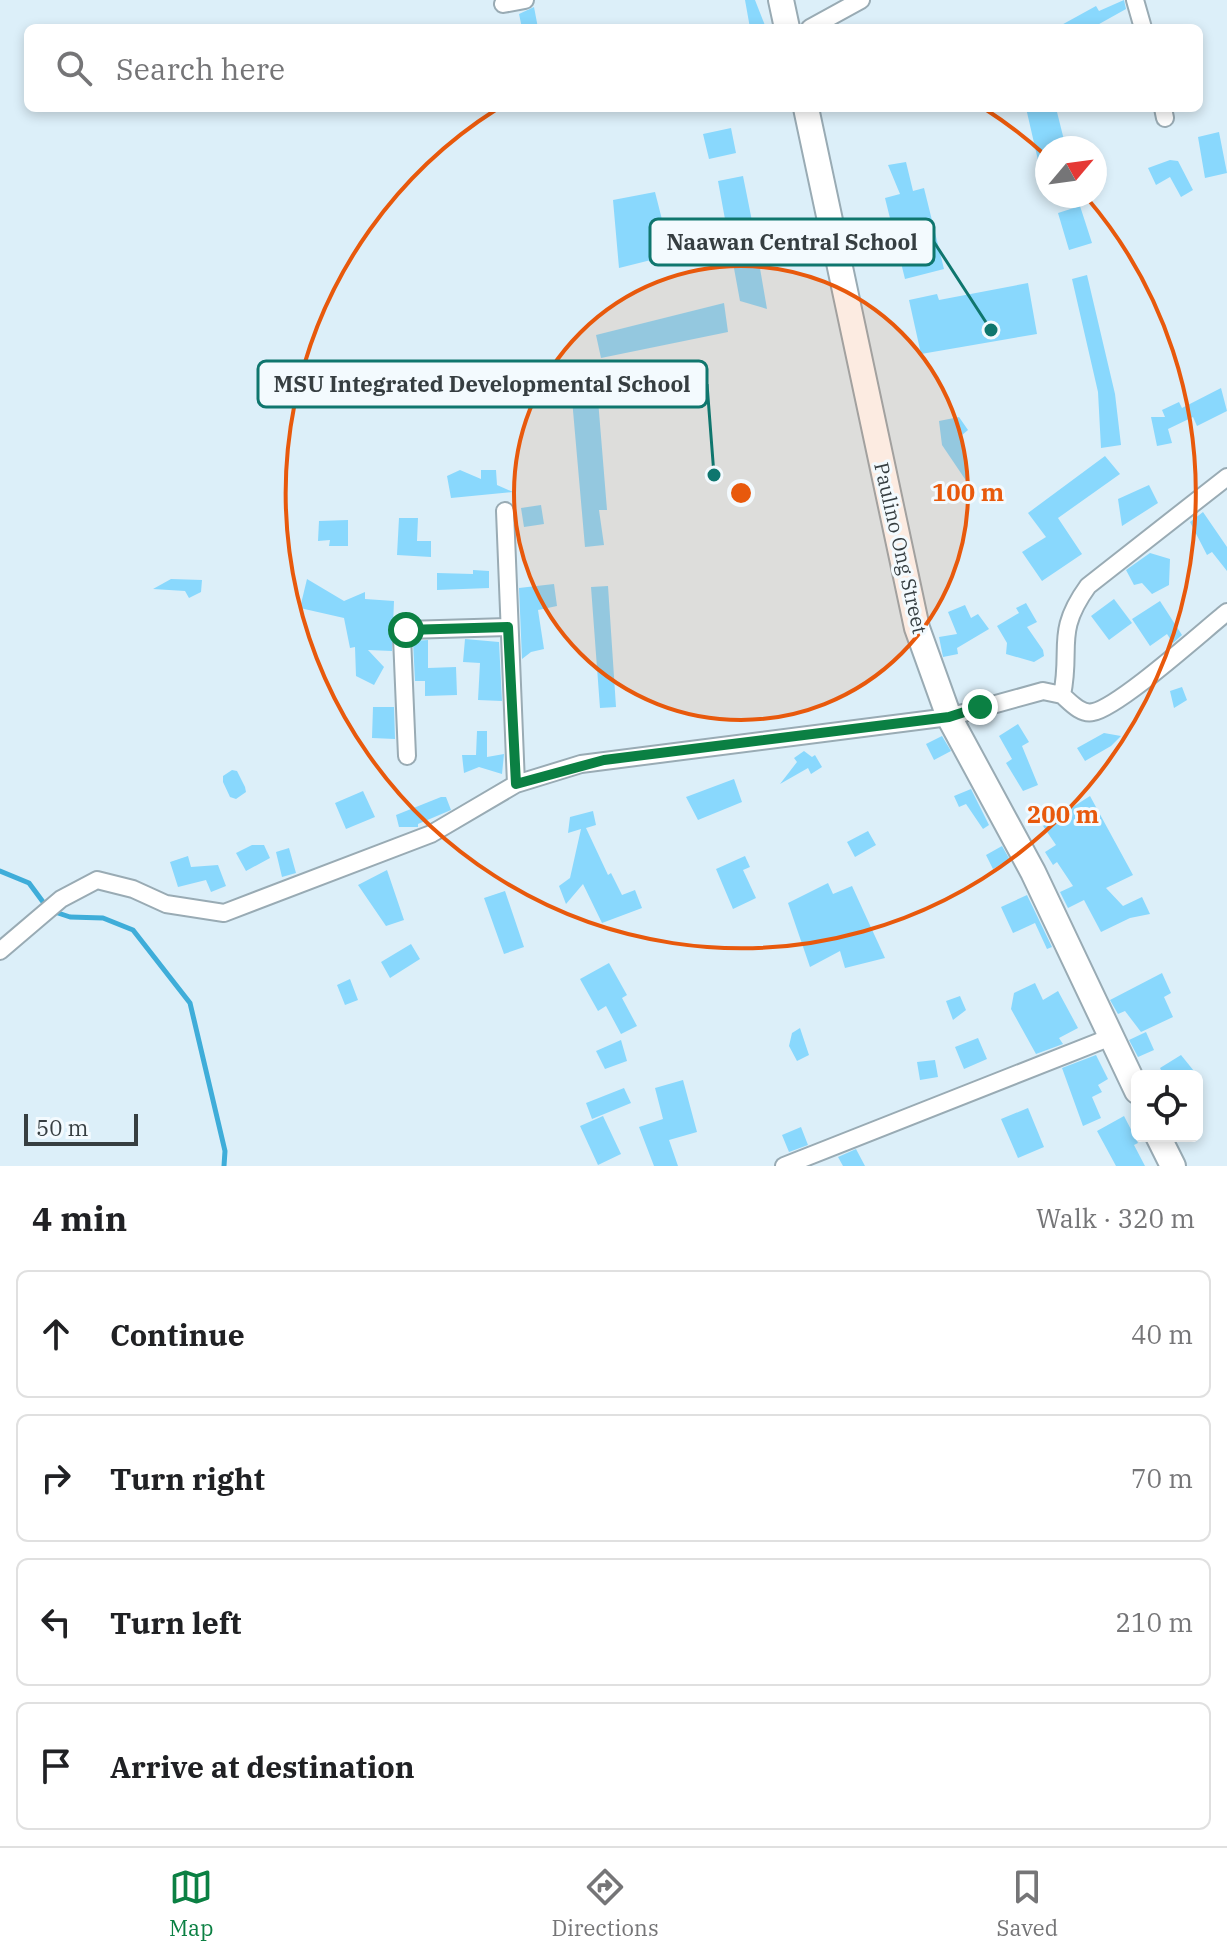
<!DOCTYPE html>
<html lang="en">
<head>
<meta charset="utf-8">
<style>
	body { margin:0; font-family:"IBM Plex Serif",serif; background:#f6f6f6; color:#202124 }
	.controls { position:absolute; right:24px; bottom:24px; display:grid; overflow:hidden; border-radius:12px; box-shadow:0 4px 12px #0003 }
	.controls button { width:72px; height:72px; display:grid; place-items:center; padding:0; border:0; border-bottom:2px solid #e0e0e0; background:#fff; color:#202124; font:40px sans-serif }
	.compass { position:absolute; left:1035px; top:136px; width:72px; height:72px; border-radius:50%; background:#fff; box-shadow:0 4px 12px #0003; rotate:61deg }
	.scale { position:absolute; left:24px; bottom:20px; width:114px; box-sizing:border-box; padding-left:8px; border:4px solid #363e41; border-top:0; font-size:22px; line-height:28px; white-space:nowrap; color:#363e41; -webkit-text-stroke:6px #f3fafe; paint-order:stroke }
	.stop { position:absolute; width:24px; height:24px; margin:-18px; border:6px solid #0b8043; border-radius:50%; background:#fff }
	.stop.end { background:#0b8043; border-color:#fff; box-shadow:0 2px 8px #0008 }
	.list { margin:0; padding:0; list-style:none }
	h2 { display:flex; justify-content:space-between; align-items:center; height:104px; margin:0; padding:0 32px; font-size:34px }
	h2 small { font-size:26px; font-weight:400; color:#757577 }
	.list li { display:grid; grid-template-columns:52px 1fr auto; gap:24px; align-items:center; box-sizing:border-box; height:128px; margin:0 16px 16px; padding:0 16px; border:2px solid #e0e0e0; border-radius:12px }
	.list b { display:block; font-size:30px; white-space:nowrap }
	.list em { font-size:26px; font-style:normal; color:#757577 }
	.icon { flex:none; width:44px; height:44px; fill:none; stroke:currentColor; stroke-width:2; stroke-linecap:round; stroke-linejoin:round }
	.map { position:relative; flex:none; width:1227px; height:1166px; overflow:hidden }
	.search { position:absolute; background:#fff; box-shadow:0 4px 12px #0003; left:24px; right:24px; top:24px; height:88px; display:flex; align-items:center; gap:20px; box-sizing:border-box; padding:0 28px; border-radius:12px; color:#757577; font-size:30px }
	.sheet { height:680px; background:#fff }
	nav { display:flex; justify-content:space-around; align-items:center; box-sizing:border-box; height:112px; border-top:2px solid #e0e0e0; background:#fff; font-size:22px; color:#757577 }
	nav a { display:grid; justify-items:center; gap:4px }
	nav .on { color:#0b8043 }
	.map>svg:first-child { display:block }
</style>
</head>
<body>
<div class="map">
<svg width="1227" height="1166" viewBox="0 0 1227 1166">
	<rect width="100%" height="100%" fill="#dceff9"/>
	<g fill="none" stroke-linecap="round" stroke-linejoin="round">
		<path stroke="#3fadd9" stroke-width="5" d="M0,871l29,12 20,27 21,7 33,1 30,12 57,73 35,148 -1,15"/>
	</g>
	<path fill="#89d8fd" d="M745,0h10l11,28h-16z
		M1124,0l2,9 -34,19h-36l40,-22 3,5z
		M534,7l4,21h-16l-3,-14z
		M1026,108h30l10,40h-19v33l-4,1z
		M731,128l5,25 -27,6 -6,-25z
		M1219,132l8,41 -22,5 -7,-41z
		M1170,160l8,1 15,29 -12,7 -11,-20 -14,8 -8,-17z
		M906,162l7,29 11,-3 20,81 -39,10 -20,-81 15,-4 -12,-29z
		M743,176l8,40 16,93 -27,-8 -22,-120z
		M655,192l16,63 -52,13 -6,-68z
		M1080,206l12,37 -23,7 -11,-37z
		M1087,275l28,119 6,51 -20,3 -3,-56 -26,-113z
		M1028,283l9,51 -116,20 -12,-54 28,-6 2,6z
		M724,303l4,29 -127,26 -5,-23z
		M595,363l12,147h-8l5,35 -19,2 -16,-182z
		M1221,388l6,23 -30,15 -4,-9 -25,12 4,14 -15,3 -6,-29h14l-3,-7 17,-8 3,6z
		M959,417l9,13 -6,5 7,50 -27,-40 -3,-24z
		M1105,456l15,18 -62,44 24,36 -40,27 -20,-29 24,-15 -18,-24z
		M460,470l21,9v-9h15l1,15 16,7 -62,6 -4,-22z
		M1149,485l9,18 -36,23 -4,-27z
		M541,505l3,19 -20,3 -3,-19z
		M1203,512l24,35v24l-15,-19 -5,3 -17,-33z
		M399,518h19l-1,23h14v16l-34,-2z
		M348,520v26h-19l1,-6 -12,1 1,-20z
		M1150,553l20,6 -1,26 -17,9 -10,-11 -8,2 -8,-15z
		M473,570l16,1v17l-52,2v-17l36,1z
		M171,579l31,1 -1,12 -12,6 -4,-7 -32,-2z
		M307,579l37,22 21,-9v7l29,2 -2,50 -24,-1 16,17 -10,18 -18,-9 -1,-29 -5,1 -6,-30 -44,-10z
		M554,584l3,22 -19,4 6,39 -13,3 -9,7 -3,-71z
		M608,586l8,121 -16,1 -9,-121z
		M1114,599l18,24 -23,17 -18,-24z
		M1160,601l22,34 -9,8 -6,-9 -17,12 -18,-27z
		M1026,603l11,19 -10,5 16,23 1,6 -10,6 -28,-8 1,-11 -10,-17 22,-13 -3,-5z
		M965,605l6,13 7,-4 11,15 -32,19 1,6 -15,3 -4,-20 18,-3 -9,-22z
		M465,639l34,3 3,59 -24,-1 2,-37 -17,-1z
		M428,640v28l28,-1 1,28 -32,1v-15h-10l-2,-40z
		M1182,687l5,13 -13,8 -4,-17z
		M373,707h21l1,32 -23,-1z
		M1018,724l11,18 -7,4 16,39 -15,6 -17,-28 6,-4 -13,-23z
		M477,731h10v26l17,-3 -2,20 -23,-7 -15,6 -2,-18h14z
		M1104,733l17,3 -10,10 -26,15 -8,-13z
		M942,736l9,15 -17,9 -8,-16z
		M804,751l8,6 3,-2 7,12 -11,7 -3,-6 -28,16 17,-22 -3,-4z
		M232,770l5,1 8,16 1,5 -10,7 -6,-2 -7,-15v-6z
		M734,779l8,23 -44,18 -12,-23z
		M971,789l18,36 -6,4 -17,-25 -7,3 -5,-11z
		M363,791l12,26 -29,12 -11,-26z
		M1090,796l43,79 -27,13 17,18 19,-9 8,17 -20,4 -29,14 -17,-32 -16,8 -8,-16 13,-6 -16,-24 -4,3 -8,-13 11,-7 -13,-19z
		M441,797h5l5,13 -33,14v3h-19l-3,-12z
		M593,811l3,14 -10,3 22,47 3,-2 11,22 13,-5 7,18 -40,15 -19,-39 -17,20 -7,-18 11,-8 11,-49 -13,4 2,-16z
		M868,831l8,14 -21,12 -8,-15z
		M252,845h12l6,13 -24,13 -10,-18z
		M1002,846l8,14 -17,9 -7,-14z
		M289,848l7,25 -14,4 -6,-25z
		M188,856l3,11 27,-2 8,21 -15,6 -5,-12 -28,7 -8,-25z
		M745,856l5,11 -7,3 13,28 -23,11 -17,-40z
		M387,870l17,50 -18,6 -28,-41z
		M828,883l5,11 19,-8 33,72 -40,10 -5,-17 -30,16 -22,-64z
		M505,891l19,56 -20,7 -20,-56z
		M1027,895l25,52 -5,2 -12,-26 -22,10 -12,-26z
		M411,944l9,15 -30,19 -9,-16z
		M609,963l18,32 -5,3 15,28 -16,8 -15,-28 -8,5 -18,-32z
		M1162,973l9,20 -7,4 9,20 -32,15 -16,-21 -7,3 -8,-14z
		M350,979l8,21 -13,5 -8,-20z
		M1035,983l8,17 15,-9 20,37 -19,10 4,6 -27,10 -25,-45 3,-16z
		M960,996l6,14 -13,10 -7,-19z
		M800,1028l9,27 -12,6 -8,-15 3,-13z
		M1146,1032l8,18 -16,7 -9,-17z
		M978,1038l9,21 -23,10 -9,-22z
		M621,1040l6,21 -22,8 -9,-18z
		M1096,1055l12,24 -10,6 4,7 -10,5 9,21 -18,8 -21,-58z
		M1181,1055l17,21h-34l-4,-8z
		M935,1060l3,17 -18,3 -3,-18z
		M683,1080l14,52 -28,8 9,26h-24l-15,-39 24,-8 -8,-31z
		M624,1088l7,15 -39,16 -6,-16z
		M1028,1108l16,39 -26,11 -17,-39z
		M603,1116l18,38 -23,11 -18,-39z
		M1124,1116l14,27 -4,2 11,21h-29l-19,-35z
		M801,1127l7,18 -19,7 -7,-17z
		M856,1149l9,17h-22l-5,-9z"/>
	<g fill="none" stroke-linecap="round" stroke-linejoin="round">
		<g stroke="#99abb4" stroke-width="20">
			<path id="street" d="M1135,0l8,28
				M503,4l22,-4
				M810,28l51,-28
				M1163,108l2,10
				M505,511l11,273
				M1062,695c8,7 19,20 31,17 26,-5 109,-80 134,-100
				M407,756l-5,-119 4,-7 102,-3
				M0,951l61,-52 36,-19 36,9 33,15 58,9 207,-79 85,-50 65,-20 368,-47 94,-26 19,4c10,-48 -8,-62 26,-109l139,-109
				M784,1166l327,-129"/>
		</g>
		<g stroke="#99abb4" stroke-width="28">
			<path id="secondary" d="M781,0l6,28
				M806,108l111,520 32,89 84,155 104,219
				M1158,1136l15,30"/>
		</g>
		<use href="#street" stroke="#fff" stroke-width="16"/>
		<use href="#secondary" stroke="#fff" stroke-width="24"/>
	</g>
	<g fill="none" stroke-linecap="round" stroke-linejoin="round">
		<path stroke="#0b8043" stroke-width="10" d="M406,630l102,-3 8,157 88,-24 345,-43 31,-10"/>
	</g>
	<circle cx="741" cy="493" r="227" fill="#e8590c" fill-opacity=".12"/>
	<g fill="none" stroke="#e8590c" stroke-width="4">
		<circle cx="741" cy="493" r="227"/>
		<path d="M985 109A455 455 0 0 1 1045 155M1087 198A455 455 0 1 1 497 109"/>
	</g>
	<g text-anchor="middle" dominant-baseline="central" stroke-width="6" stroke-linejoin="round" paint-order="stroke">
		<g font-size="20" fill="#363e41" stroke="#f3fafe">
			<text transform="translate(901 548) rotate(77)">Paulino Ong Street</text>
		</g>
	</g>
	<circle cx="741" cy="493" r="12" fill="#e8590c" stroke="#f3fafe" stroke-width="4"/>
	<g font-size="24" text-anchor="middle" font-weight="bold" fill="#e8590c" stroke="#f3fafe" stroke-width="6" stroke-linejoin="round" paint-order="stroke">
		<text x="968" y="501">100 m</text>
		<text x="1063" y="823">200 m</text>
	</g>
	<path fill="none" stroke="#0f766e" stroke-width="3" d="M991 330L934 242M714 475L707 384"/>
	<g fill="#0f766e" stroke="#f3fafe" stroke-width="3">
		<circle cx="991" cy="330" r="8"/>
		<circle cx="714" cy="475" r="8"/>
	</g>
	<g fill="#f3fafe" stroke="#0f766e" stroke-width="3">
		<rect x="650" y="219" width="284" height="46" rx="8"/>
		<rect x="258" y="361" width="449" height="46" rx="8"/>
	</g>
	<g font-size="22" text-anchor="middle" font-weight="bold" fill="#363e41">
		<text x="792" y="250">Naawan Central School</text>
		<text x="482" y="392">MSU Integrated Developmental School</text>
	</g>
</svg>
<div class="controls">
<button><svg class="icon" aria-label="locate" viewBox="0 0 24 24"><circle cx="12" cy="12" r="6"/><path d="M12 2v4M12 18v4M2 12h4M18 12h4"/></svg></button>
</div>
<svg class="compass" viewBox="-18 -18 36 36"><path d="M0-13l5 13h-10z" fill="#e53935"/><path d="M0 13l5-13h-10z" fill="#757577"/></svg>
<div class="scale">50 m</div>
<div class="stop" style="left:406px;top:630px"></div>
<div class="stop end" style="left:980px;top:707px"></div>
<div class="search"><svg class="icon" aria-label="search" viewBox="0 0 24 24"><circle cx="10" cy="10" r="6"/><path d="M15 15l6 6"/></svg>Search here</div>
</div>
<section class="sheet">
<h2>4 min<small>Walk · 320 m</small></h2>
<ul class="list">
<li><svg class="icon" aria-label="ahead" viewBox="0 0 24 24"><path d="M12 20V5M6 11l6-6 6 6"/></svg><div><b>Continue</b></div><em>40 m</em></li>
<li><svg class="icon" aria-label="right" viewBox="0 0 24 24"><path d="M7 20v-9h11M14 6l5 5-5 5"/></svg><div><b>Turn right</b></div><em>70 m</em></li>
<li><svg class="icon" aria-label="left" viewBox="0 0 24 24"><path d="M17 20v-9H6M10 6l-5 5 5 5"/></svg><div><b>Turn left</b></div><em>210 m</em></li>
<li><svg class="icon" aria-label="arrive" viewBox="0 0 24 24"><path d="M6 21V4h12l-3 4 3 4H6"/></svg><div><b>Arrive at destination</b></div></li>
</ul>
</section>
<nav>
<a class="on"><svg class="icon" aria-label="map" viewBox="0 0 24 24"><path d="M3 6l6-2 6 2 6-2v14l-6 2-6-2-6 2zM9 4v14M15 6v14"/></svg>Map</a>
<a><svg class="icon" aria-label="directions" viewBox="0 0 24 24"><path d="M12 3l9 9-9 9-9-9zM9 14v-3h6M13 9l2 2-2 2"/></svg>Directions</a>
<a><svg class="icon" aria-label="saved" viewBox="0 0 24 24"><path d="M7 4h10v16l-5-4-5 4z"/></svg>Saved</a>
</nav>
</body>
</html>
